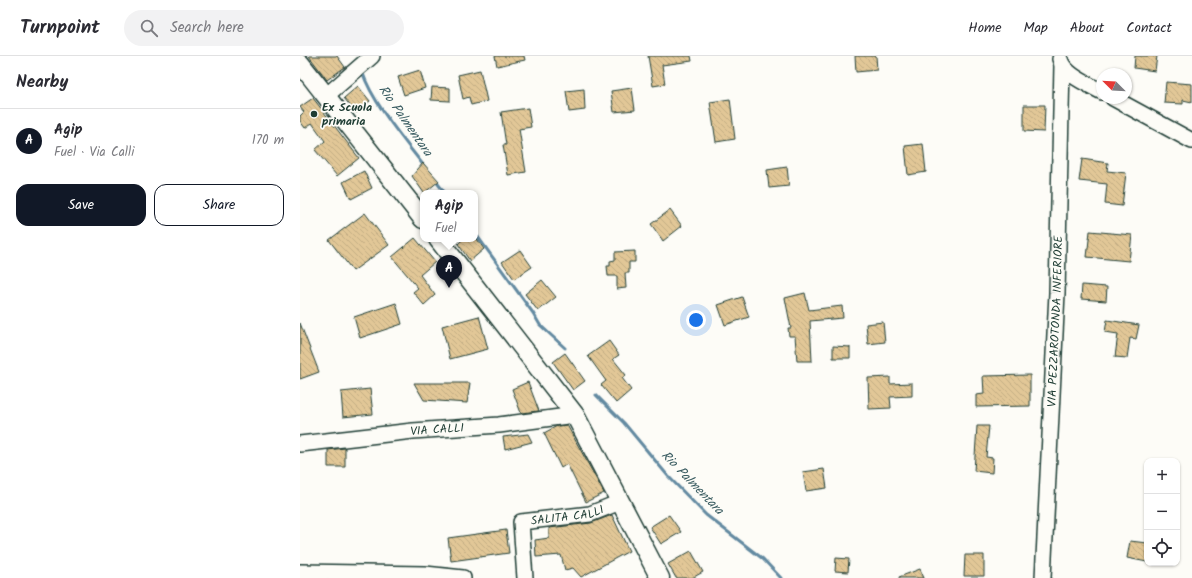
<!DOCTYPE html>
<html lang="en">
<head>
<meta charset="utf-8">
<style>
	body { margin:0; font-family:Kalam,sans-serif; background:#f2f2f3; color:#2b2b33 }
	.controls { position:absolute; right:12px; bottom:12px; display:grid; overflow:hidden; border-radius:8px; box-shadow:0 1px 3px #0004 }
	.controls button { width:36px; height:36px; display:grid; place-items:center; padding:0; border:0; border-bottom:1px solid #e1e1e2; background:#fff; color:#2b2b33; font:20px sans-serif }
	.compass { position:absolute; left:796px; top:12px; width:36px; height:36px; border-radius:50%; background:#fff; box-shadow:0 1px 3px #0004; rotate:294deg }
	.you { position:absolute; left:396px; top:264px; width:14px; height:14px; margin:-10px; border:3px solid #fff; border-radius:50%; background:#1a73e8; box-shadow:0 0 0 6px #1a73e833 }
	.badge { display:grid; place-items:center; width:26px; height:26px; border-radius:50%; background:#111827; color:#fff; font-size:13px; font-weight:700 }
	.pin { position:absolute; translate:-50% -33px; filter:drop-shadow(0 1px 2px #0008) }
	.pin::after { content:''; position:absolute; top:21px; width:14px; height:12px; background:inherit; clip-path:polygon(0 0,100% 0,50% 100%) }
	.popup { position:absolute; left:120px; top:134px; width:58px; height:52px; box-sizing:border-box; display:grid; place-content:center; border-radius:8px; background:#fff; filter:drop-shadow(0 1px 3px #0005); font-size:13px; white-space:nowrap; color:#7c7c81 }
	.popup b { font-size:15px; color:#2b2b33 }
	.popup::after { content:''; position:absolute; left:50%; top:100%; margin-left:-8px; border:8px solid transparent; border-top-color:#fff }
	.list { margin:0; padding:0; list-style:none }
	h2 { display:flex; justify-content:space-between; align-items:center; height:52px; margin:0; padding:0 16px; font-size:17px }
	h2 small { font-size:13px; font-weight:400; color:#7c7c81 }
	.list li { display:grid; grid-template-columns:26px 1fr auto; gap:12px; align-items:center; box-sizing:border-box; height:64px; padding:0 16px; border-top:1px solid #e1e1e2 }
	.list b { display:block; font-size:15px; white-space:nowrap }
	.list p { margin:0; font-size:13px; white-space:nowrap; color:#7c7c81 }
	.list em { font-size:13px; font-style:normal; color:#7c7c81 }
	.actions { display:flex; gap:8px; padding:12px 16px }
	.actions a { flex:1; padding:9px 0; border:1px solid #111827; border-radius:12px; text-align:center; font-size:14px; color:#111827 }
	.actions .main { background:#111827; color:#fff }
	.icon { flex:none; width:22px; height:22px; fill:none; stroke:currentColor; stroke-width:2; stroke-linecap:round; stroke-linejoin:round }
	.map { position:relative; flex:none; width:892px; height:522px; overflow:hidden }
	header { display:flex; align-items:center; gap:24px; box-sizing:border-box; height:56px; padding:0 20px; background:#fff; border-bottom:1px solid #e1e1e2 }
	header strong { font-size:19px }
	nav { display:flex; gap:22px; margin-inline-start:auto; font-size:14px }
	.search { width:280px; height:36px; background:#f2f2f3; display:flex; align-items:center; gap:10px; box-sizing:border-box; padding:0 14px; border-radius:22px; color:#7c7c81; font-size:15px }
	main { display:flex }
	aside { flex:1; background:#fff }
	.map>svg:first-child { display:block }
</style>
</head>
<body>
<header>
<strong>Turnpoint</strong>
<div class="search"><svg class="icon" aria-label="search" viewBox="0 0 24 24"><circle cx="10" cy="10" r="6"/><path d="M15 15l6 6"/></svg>Search here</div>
<nav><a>Home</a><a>Map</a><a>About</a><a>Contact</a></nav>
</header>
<main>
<aside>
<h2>Nearby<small></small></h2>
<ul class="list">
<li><span class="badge">A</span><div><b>Agip</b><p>Fuel · Via Calli</p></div><em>170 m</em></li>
</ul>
<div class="actions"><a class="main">Save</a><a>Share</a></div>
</aside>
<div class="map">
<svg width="892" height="522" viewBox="0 0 892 522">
	<defs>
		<pattern id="building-back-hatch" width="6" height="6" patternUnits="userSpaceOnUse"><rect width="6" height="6" fill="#e2c797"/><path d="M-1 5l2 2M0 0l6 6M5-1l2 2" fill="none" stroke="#c1ac83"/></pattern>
	</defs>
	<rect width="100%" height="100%" fill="#fdfcf7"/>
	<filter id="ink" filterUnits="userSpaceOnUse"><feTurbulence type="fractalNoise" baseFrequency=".025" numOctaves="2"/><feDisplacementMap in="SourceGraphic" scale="8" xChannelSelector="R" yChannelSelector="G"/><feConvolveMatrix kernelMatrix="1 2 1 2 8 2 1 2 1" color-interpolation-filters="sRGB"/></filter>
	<g filter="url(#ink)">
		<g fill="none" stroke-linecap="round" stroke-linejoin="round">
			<path stroke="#638aa1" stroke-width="3" d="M62,15c10,31 42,69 62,95
				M135,124l10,13
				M175,177l58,80 7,12 25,23
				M296,339l28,28 44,53 38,39 57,44 18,19"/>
		</g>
		<path fill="url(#building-back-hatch)" stroke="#1f3d34" d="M9,0h28l8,11 -18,13z
			M195,0h29l1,4 -28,6z
			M348,0h43l1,5 -30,4 3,19 -12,2z
			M555,0h21l1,14 -21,2z
			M835,0h22l-2,15 -21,-3z
			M120,14l5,18 -21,7 -6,-18z
			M180,14l7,31 -16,4 -2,-8 -6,2 -5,-24z
			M866,26l26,2v18l-9,-2v4l-19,-1z
			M58,30l12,15 -14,12 -12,-15z
			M132,31l18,1v13l-19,-1z
			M332,32l3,22 -21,2 -3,-21z
			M284,33l1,21 -16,2 -3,-21z
			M13,42l46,60 -22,18 -22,-26 10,-9 -13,-18 -7,5 -5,-7v-5l4,-4 -4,-5z
			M430,43l5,40 -19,3 -6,-40z
			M724,49h21l-1,27 -20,-1z
			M228,52l3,19 -12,2 7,43 -18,3 -5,-30h3l-5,-33z
			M623,88l3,28 -18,3 -3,-29z
			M782,103l26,4 -1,8 19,2 -4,33 -17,-2 2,-20 -28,-3z
			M123,107l16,18 -15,12 -12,-17z
			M487,111l2,19 -20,2 -2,-18z
			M64,115l8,17 -21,11 -8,-17z
			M370,154l12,16 -19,15 -12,-17z
			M65,157l24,32 -36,26 -24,-31z
			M790,175l42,4 -3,26 -42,-4z
			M115,182l20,24 -15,13 15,20 -11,10 -11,-13 5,-4 -26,-31z
			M163,183h14l7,10 -14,12 -12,-17z
			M220,194l12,17 -18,12 -12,-17z
			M335,195v11h-6v11h-4l1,15 -9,1v-13h-9l-1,-10h3v-5l5,-1v-8z
			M242,224l14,17 -18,14 -13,-17z
			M782,229l25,2 -1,14 -25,-2z
			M505,237l4,17 33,-4 1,12 -33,3 2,40h-15l-2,-25h-6l-1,-8h3l-6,-30z
			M442,241l7,20 -24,8 -7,-20z
			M96,247l6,21 -42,14 -6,-21z
			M179,260l9,33 -38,10 -8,-33z
			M807,264l32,5 -3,14 -6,-1 -3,20 -12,-1 3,-23 -13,-2z
			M583,266l2,20 -17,2 -2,-20z
			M0,267l19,49 -19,7z
			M309,285l10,14 -6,4 13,16 -4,3 9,12 -15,13 -15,-18 5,-4 -18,-25z
			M533,290l17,1v11h-17z
			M265,297l20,28 -12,9 -20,-28z
			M730,319v31l-54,1v-12l8,-1 -1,-18z
			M590,321v7l22,-1v13l-22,1 1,11 -22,1 -1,-31z
			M228,326l11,29 -18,2 -9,-24z
			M114,327h56l-3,20 -43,-3z
			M70,333l3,25 -30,3 -2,-25z
			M267,369l37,68 -18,9 -19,-38 -6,4 -17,-35 13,-7z
			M677,370h12l-3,31 7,1 -1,15 -18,-2z
			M228,378l4,8 -27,7 -2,-12z
			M45,392v19h-17v-17z
			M524,413l3,19 -21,3 -3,-19z
			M312,459l17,36 -48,26 -8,-9 -8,2 -4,-15 -25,2 -1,-17 14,-2v-10l42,-5z
			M369,459l12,17 -20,12 -11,-17z
			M206,474l3,23 -58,8 -3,-23z
			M830,485l17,2v19l-20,-4z
			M391,495l12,21 -11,6h-16l-8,-14z
			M665,499h19v21h-20z
			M536,502l13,1 -1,13 -13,-1z
			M620,513l4,9h-25v-1z"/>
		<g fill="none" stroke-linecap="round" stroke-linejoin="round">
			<g stroke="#1f3d34" stroke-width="18">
				<g id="minor">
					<path d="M760,3c4,16 28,25 42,33"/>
					<path d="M26,40l46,-40"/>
					<path d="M813,42l79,43"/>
					<path id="s1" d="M0,388l113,-13 86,-6 76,-10"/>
					<path d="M0,516l125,2 38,4"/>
					<path id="s2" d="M225,522l-4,-56 69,-8 30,-12"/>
					<path id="s3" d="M743,522l14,-285 5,-228"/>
				</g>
			</g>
			<g stroke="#1f3d34" stroke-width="21">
				<path id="major" d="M0,7l123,156
					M138,183l137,176 85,163"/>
			</g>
			<use href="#minor" stroke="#fdfcf7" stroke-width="15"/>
			<use href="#major" stroke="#fdfcf7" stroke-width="18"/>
		</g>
	</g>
	<circle fill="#1f3d34" stroke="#fdfcf7" stroke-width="1.5" cx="14" cy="58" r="4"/>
	<g text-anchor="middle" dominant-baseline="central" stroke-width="3.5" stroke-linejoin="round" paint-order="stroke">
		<g font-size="12" font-weight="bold" fill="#1f3d34" stroke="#fdfcf7" text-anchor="start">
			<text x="22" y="51">Ex Scuola<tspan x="22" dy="14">primaria</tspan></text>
		</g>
		<g font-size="12" fill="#1f3d34" stroke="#fdfcf7">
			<text stroke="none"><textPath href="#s3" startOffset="257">VIA PEZZAROTONDA INFERIORE</textPath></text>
			<text stroke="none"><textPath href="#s1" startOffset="138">VIA CALLI</textPath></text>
			<text stroke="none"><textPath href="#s2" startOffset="103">SALITA CALLI</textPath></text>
		</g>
		<g font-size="13" font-style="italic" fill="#3b5d62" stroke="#fdfcf7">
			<text transform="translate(105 65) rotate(55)">Rio Palmentara</text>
			<text transform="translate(392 427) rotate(46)">Rio Palmentara</text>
		</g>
	</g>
</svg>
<div class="controls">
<button>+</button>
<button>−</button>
<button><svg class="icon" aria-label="locate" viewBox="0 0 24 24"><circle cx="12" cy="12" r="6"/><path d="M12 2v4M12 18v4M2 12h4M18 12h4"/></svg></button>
</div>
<svg class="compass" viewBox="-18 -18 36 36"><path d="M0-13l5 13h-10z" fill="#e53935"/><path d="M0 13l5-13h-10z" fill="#7c7c81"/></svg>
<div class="you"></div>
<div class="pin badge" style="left:149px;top:232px">A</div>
<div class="popup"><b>Agip</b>Fuel</div>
</div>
</main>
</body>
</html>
